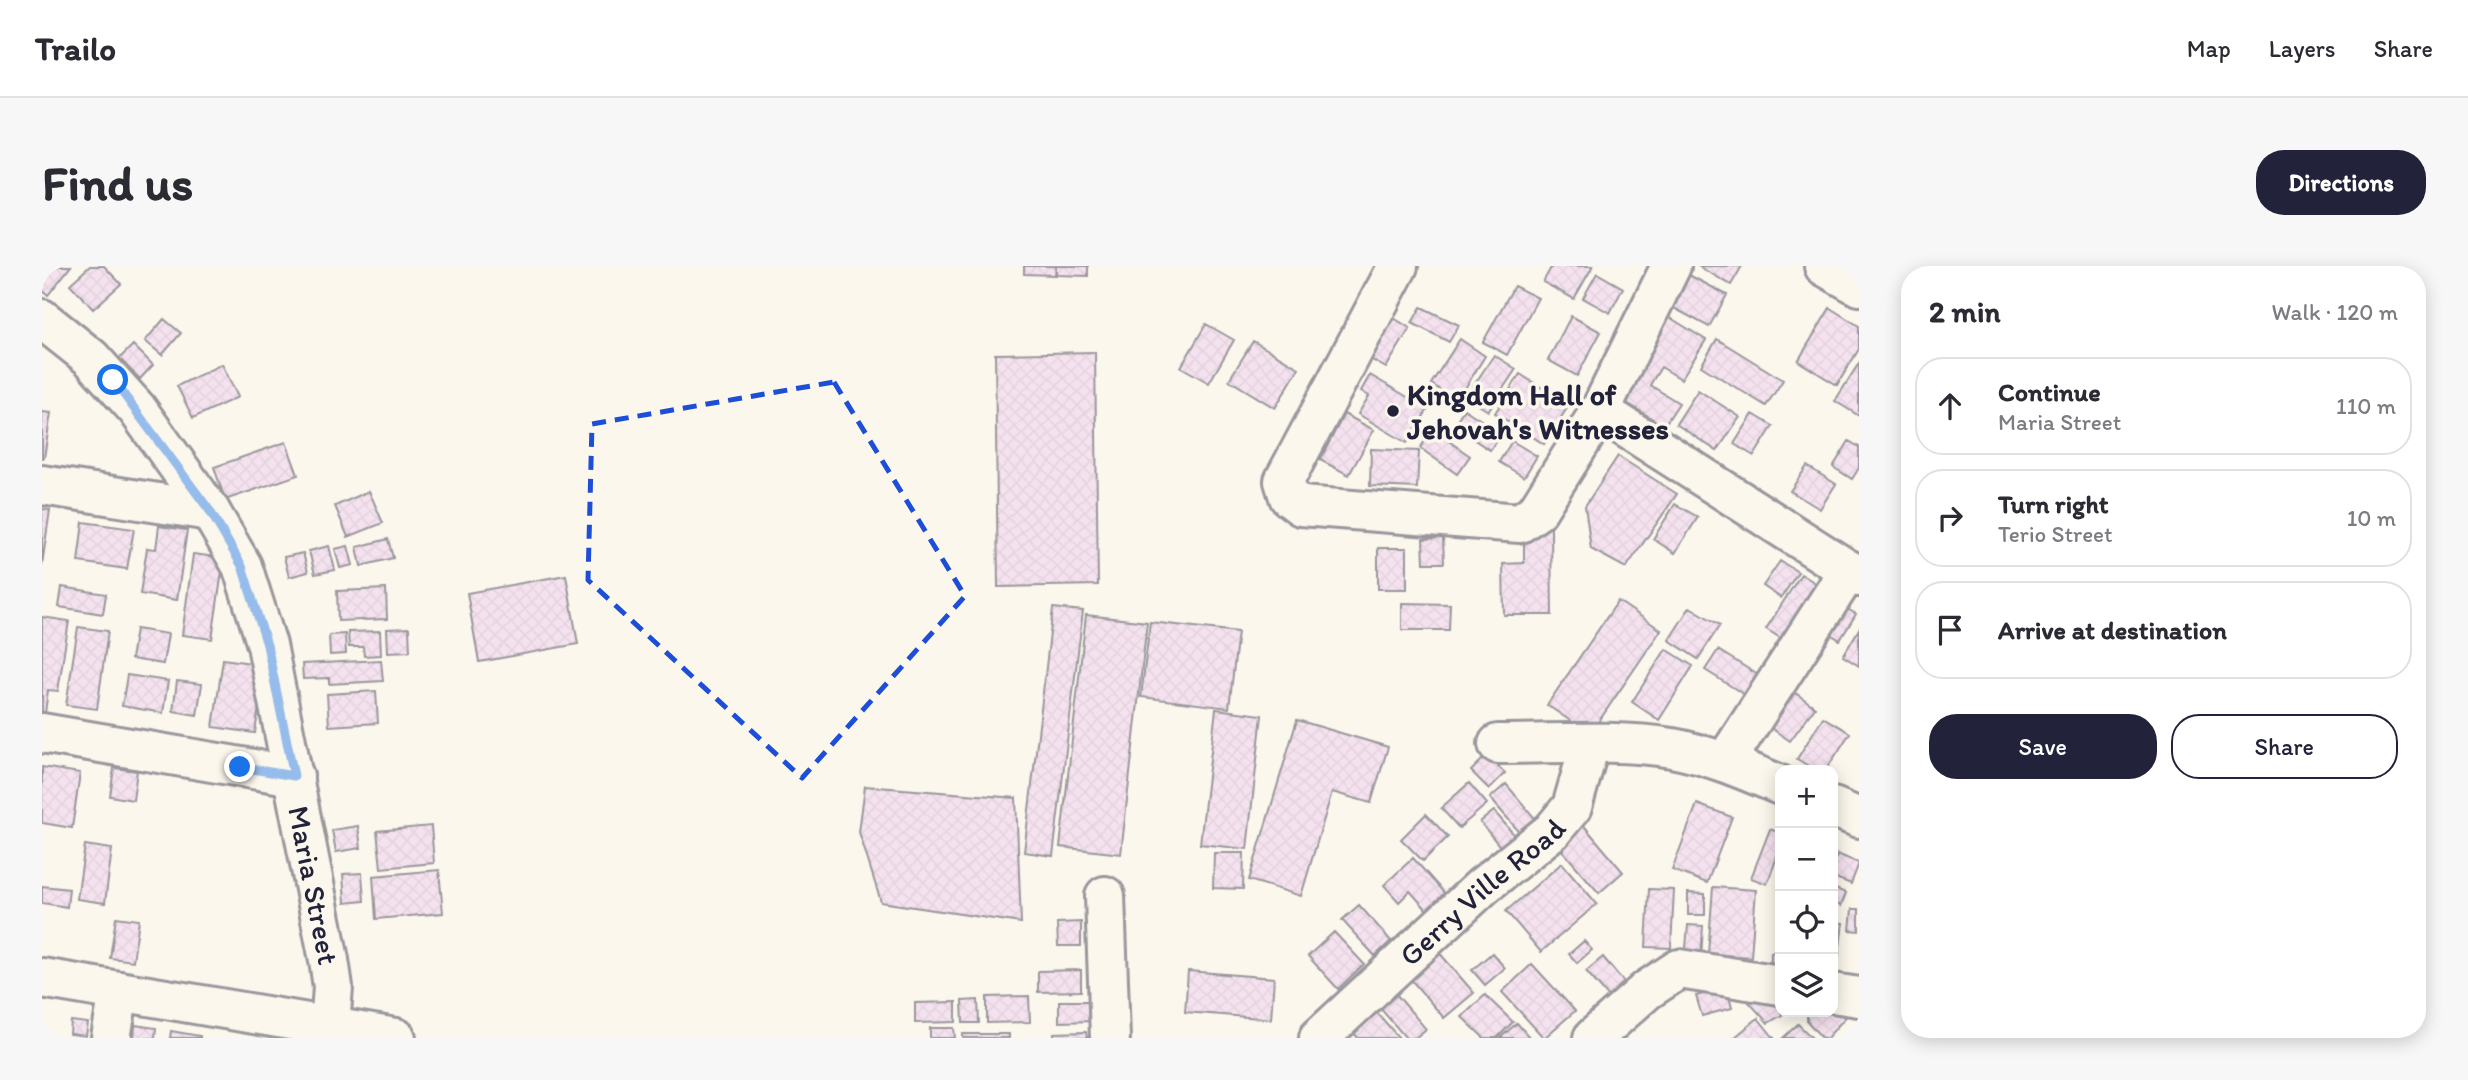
<!DOCTYPE html>
<html lang="en">
<head>
<meta charset="utf-8">
<style>
	body { margin:0; font-family:Itim,sans-serif; background:#f7f7f7; color:#2b2b33 }
	.controls { position:absolute; right:21px; bottom:21px; display:grid; overflow:hidden; border-radius:14px; box-shadow:0 4px 18px #0003 }
	.controls button { width:63px; height:63px; display:grid; place-items:center; padding:0; border:0; border-bottom:2px solid #e1e1e2; background:#fff; color:#2b2b33; font:35px sans-serif }
	.stop { position:absolute; width:21px; height:21px; margin:-16px; border:5px solid #1a73e8; border-radius:50%; background:#fff }
	.stop.end { background:#1a73e8; border-color:#fff; box-shadow:0 2px 7px #0008 }
	.list { margin:0; padding:0; list-style:none }
	h2 { display:flex; justify-content:space-between; align-items:center; height:91px; margin:0; padding:0 28px; font-size:30px }
	h2 small { font-size:23px; font-weight:400; color:#7c7c81 }
	.list li { display:grid; grid-template-columns:46px 1fr auto; gap:21px; align-items:center; box-sizing:border-box; height:98px; margin:0 14px 14px; padding:0 14px; border:2px solid #e1e1e2; border-radius:28px }
	.list b { display:block; font-size:26px; white-space:nowrap }
	.list p { margin:0; font-size:23px; white-space:nowrap; color:#7c7c81 }
	.list em { font-size:23px; font-style:normal; color:#7c7c81 }
	.actions { display:flex; gap:14px; padding:21px 28px }
	.actions a { flex:1; padding:16px 0; border:2px solid #22223b; border-radius:28px; text-align:center; font-size:24px; color:#22223b }
	.actions .main { background:#22223b; color:#fff }
	.icon { flex:none; width:38px; height:38px; fill:none; stroke:currentColor; stroke-width:2; stroke-linecap:round; stroke-linejoin:round }
	.map { position:relative; flex:none; width:1817px; height:772px; overflow:hidden; border-radius:28px }
	header { display:flex; align-items:center; gap:42px; box-sizing:border-box; height:98px; padding:0 35px; background:#fff; border-bottom:2px solid #e1e1e2 }
	header strong { font-size:33px }
	nav { display:flex; gap:38px; margin-inline-start:auto; font-size:24px }
	.intro { display:flex; align-items:center; justify-content:space-between; box-sizing:border-box; height:168px; padding:0 42px }
	h1 { margin:0; font-size:49px }
	.button { padding:18px 32px; border-radius:28px; background:#22223b; color:#fff; font-size:24px; font-weight:700 }
	main { display:flex; gap:42px; padding:0 42px }
	aside { flex:1; background:#fff; border-radius:28px; box-shadow:0 4px 18px #0003 }
	.map>svg:first-child { display:block }
</style>
</head>
<body>
<header>
<strong>Trailo</strong>
<nav><a>Map</a><a>Layers</a><a>Share</a></nav>
</header>
<div class="intro"><h1>Find us</h1><a class="button">Directions</a></div>
<main>
<div class="map">
<svg width="1817" height="772" viewBox="0 0 1817 772">
	<defs>
		<pattern id="building-cross-hatch" width="8" height="8" patternUnits="userSpaceOnUse" patternTransform="scale(1.75)"><rect width="8" height="8" fill="#edc7f1"/><path d="M0 0l8 8M0 8l8-8" fill="none" stroke="#cbabd0"/></pattern>
	</defs>
	<rect width="100%" height="100%" fill="#fbf7ec"/>
	<filter id="ink" filterUnits="userSpaceOnUse"><feTurbulence type="fractalNoise" baseFrequency=".0143" numOctaves="2"/><feDisplacementMap in="SourceGraphic" scale="14" xChannelSelector="R" yChannelSelector="G"/><feConvolveMatrix kernelMatrix="1 2 1 2 8 2 1 2 1" color-interpolation-filters="sRGB"/></filter>
	<g filter="url(#ink)">
		<path fill="url(#building-cross-hatch)" stroke="#22223b" stroke-width="2" d="M0,0h29l-23,29 -6,-5z
			M48,0h14l17,18 -28,25 -23,-25z
			M982,0h32l-1,9 -31,-1z
			M1014,0h32v10l-32,-1z
			M1510,0h41l-19,33 -31,-17z
			M1656,0h44l-11,19z
			M1555,7l26,15 -13,25 -27,-15z
			M1647,9l38,20 -18,32 -37,-20z
			M1472,20l24,12 -31,57 -24,-13z
			M1379,41l38,18 -10,17 -37,-19z
			M1788,42l29,18v23l-22,36 -39,-24z
			M1347,49l21,13 -24,40 -21,-12z
			M1624,49l40,25 -25,39 -20,-12 -11,18 29,18 -15,23 -48,-30z
			M1529,50l30,16 -24,44 -29,-16z
			M122,53l17,14 -19,22 -17,-14z
			M1164,58l28,16 -25,43 -28,-16z
			M1418,73l25,17 -28,45 -26,-17z
			M1675,73l66,41 -17,26 -65,-40z
			M1211,75l46,27 -24,40 -46,-28z
			M91,79l20,20 -13,14 -21,-20z
			M1053,86l3,233 -100,2 -3,-233z
			M1452,89l22,14 -28,42 -22,-14z
			M1817,97v53l-24,-15z
			M180,98l16,33 -45,21 -16,-32z
			M1478,108l49,31 -25,39 -49,-31z
			M1328,109l58,34 -21,34 -49,-29 11,-18 -8,-5z
			M1656,124l42,27 -23,34 -41,-27z
			M1422,143l37,24 -11,17 -37,-24z
			M0,146l9,1 -7,45h-2z
			M1302,148l30,16 -25,45 -29,-15z
			M1711,148l20,12 -19,30 -20,-12z
			M1391,164l37,26 -13,18 -37,-26z
			M1470,175l25,15 -13,21 -25,-15z
			M1807,175l10,6v21l-7,11 -19,-12z
			M244,176l12,33 -73,25 -11,-33z
			M1329,183l48,2 -2,37 -47,-2z
			M1576,190l59,38 -51,74 -35,-19 -6,-43z
			M1765,200l29,18 -16,25 -30,-18z
			M327,225l14,32 -35,14 -13,-31z
			M1633,238l23,13 -23,36 -22,-14z
			M0,243l8,1 -8,55z
			M41,256l51,7 -7,40 -49,-7z
			M117,260l28,4 -10,70 -37,-6 7,-46 9,1z
			M1482,262h27l1,87h-48l-1,-51 21,-1z
			M1401,272l1,25h-20l-1,-24z
			M346,273l5,19 -32,8 -4,-19z
			M287,280l6,24 -20,4 -6,-23z
			M306,280l5,19 -13,3 -5,-19z
			M1336,282h29v41h-29z
			M261,287l5,19 -19,5 -5,-20z
			M151,288l31,4 -12,81 -30,-4z
			M1738,295l18,11 -17,26 -18,-12z
			M1759,308l24,15 -35,55 -24,-15z
			M524,309l12,69 -99,18 -12,-69z
			M20,321l44,7 -3,20 -44,-7z
			M344,323l1,30 -49,2 -1,-30z
			M1576,335l43,29 -71,104 -43,-29z
			M1360,337l48,1 -1,26h-47z
			M1797,338l17,10 -16,26 -17,-11z
			M1648,341l30,18 -22,34 -29,-19z
			M1011,342l30,3 -30,245 -29,-4z
			M1044,349l61,7 -26,232 -61,-7z
			M0,351l27,4 -11,70 -10,-1 -3,23h-3z
			M1108,356l88,10 -9,76 -88,-11z
			M36,361l30,4 -11,78 -31,-4z
			M367,362l1,23 -22,1 -1,-23z
			M94,363l32,5 -5,30 -32,-5z
			M1817,363v37l-16,-10z
			M338,365l1,24 -17,1 -1,-9h-14l-1,-15z
			M303,368l1,20 -16,1 -1,-20z
			M1624,383l27,17 -34,54 -27,-18z
			M1676,384l48,30 -13,20 -48,-30z
			M181,393l42,6 -10,68 -42,-6z
			M339,394l2,21 -54,3v-6l-26,1 -1,-15z
			M85,409l41,6 -5,32 -41,-7z
			M135,415l25,3 -5,31 -24,-4z
			M1748,423l25,18 -25,34 -25,-17z
			M334,425l2,32 -49,3 -2,-32z
			M1174,443l46,6 -15,134 -47,-5z
			M1781,451l27,16 -24,37h-11l-18,-11z
			M1255,454l91,27 -17,56 -39,-11 -31,104 -52,-16z
			M1445,489l18,18 -16,16 -18,-18z
			M0,501l38,6 -8,55 -30,-5z
			M72,502l23,3 -4,29 -23,-4z
			M1427,517l18,21 -28,24 -18,-20z
			M1464,518l32,38 -16,13 -32,-37z
			M823,520l151,12 5,125 -140,-21 -22,-70z
			M1655,538l35,13 -25,66 -35,-13z
			M1452,545l22,26 -14,12 -22,-27z
			M1384,548l22,23 -25,24 -22,-22z
			M1538,555l43,51 -24,21 -44,-51z
			M316,560l3,22 -25,4 -4,-22z
			M389,560l3,37 -53,5 -4,-37z
			M1728,563l10,4v16l-13,35 -16,-6z
			M43,579l27,4 -7,54 -28,-4z
			M1172,587h30l-1,36 -30,-1z
			M1795,588l22,9 -8,21 -18,-7z
			M1371,592l32,36 -18,16 -17,-19 -11,11 -15,-17z
			M1520,597l35,41 -56,48 -35,-41z
			M397,604l4,43 -67,6 -3,-43z
			M320,607l2,28 -19,2 -2,-29z
			M0,620l27,3 -2,18 -25,-4z
			M1671,621l43,3 -5,67 -43,-3z
			M1791,622l13,5 -5,13 -8,-4z
			M1607,623l25,1 -3,58 -25,-1z
			M1646,627l17,1v21h-17z
			M1317,639l32,36 -16,15 -33,-36z
			M1810,643h7v22l-9,-1z
			M74,651l23,3 -6,41 -23,-3z
			M1039,656v24h-23l-1,-23z
			M1791,656l10,1 -4,32 -6,-1z
			M1646,659l15,1 -2,34 -16,-1z
			M1292,666l30,32 -26,25 -30,-33z
			M1542,675l8,9 -15,13 -8,-9z
			M1389,677l43,50 -30,25 -43,-50z
			M1729,686l9,1v26h-10z
			M1450,687l13,15 -20,17 -13,-15z
			M1561,691l25,30 -16,14 -26,-30z
			M1490,698l43,47 -31,27 -42,-46z
			M1039,704v21l-43,1v-21z
			M1146,705l86,7 -3,41 -86,-7z
			M1685,722l5,20 -30,8 -6,-20z
			M1706,724l27,2 7,23 -14,8 -21,-23z
			M1354,728l30,35 -11,9h-9l-26,-30z
			M1443,729l28,27 -16,16h-13l-22,-21z
			M987,730l1,26 -43,1v-26z
			M936,734l1,23h-16l-1,-22z
			M1017,735h37v20l-37,1z
			M1325,735l32,37h-41l-14,-17z
			M914,736v20l-41,1v-20z
			M1816,737l-31,35h-5l-15,-17v-9h26z
			M1716,752l16,20h-40z
			M29,755l17,2 -2,13 -16,-2z
			M1475,757l13,15h-30z
			M1756,758l14,14h-29z
			M93,759l21,3 -1,10h-21z
			M888,762h24l1,10h-25z
			M129,765l29,5v2h-30z
			M1044,766l1,6h-33v-5z
			M921,768h46v4h-46z"/>
		<g fill="none" stroke-linecap="round" stroke-linejoin="round">
			<g stroke="#22223b" stroke-width="44">
				<g id="minor">
					<path d="M1356,0l-114,215 5,16 12,9 219,17 17,-12 63,-100 71,-145"/>
					<path d="M1782,0l35,20"/>
					<path id="s1" d="M0,53l49,39 46,51 73,102 32,55 25,79 62,315 4,27 -3,40"/>
					<path d="M1558,145l259,166"/>
					<path d="M0,219l168,26"/>
					<path d="M0,467l252,43"/>
					<path d="M1456,478c58,0 118,-5 174,4 38,7 73,22 108,37"/>
					<path d="M1683,496l124,-192"/>
					<path d="M1791,541l26,11"/>
					<path d="M1063,630l5,142"/>
					<path d="M0,712l354,60"/>
					<path d="M1791,727l26,4"/>
					<path d="M69,772l8,-47"/>
					<path id="s2" d="M1277,772l164,-152 69,-55 20,-24 18,-63"/>
					<path d="M1551,772l54,-48 32,-21 101,16"/>
				</g>
			</g>
			<use href="#minor" stroke="#fbf7ec" stroke-width="38"/>
		</g>
	</g>
	<g fill="none" stroke-linecap="round" stroke-linejoin="round" filter="url(#ink)">
		<path stroke="#1a73e8" stroke-width="9" d="M71,114l97,131 32,55 25,79 27,131 -54,-9"/>
	</g>
	<path d="M0 0H1817V772H0ZM792,116l131,214 -163,182 -214,-198 4,-156z" fill="#fbf7ec" fill-opacity=".55" fill-rule="evenodd"/>
	<path fill="none" stroke="#1d4ed8" stroke-width="5" stroke-dasharray="14 9" stroke-linejoin="round" d="M792,116l131,214 -163,182 -214,-198 4,-156z"/>
	<circle fill="#22223b" stroke="#fbf7ec" stroke-width="2.5" cx="1351" cy="145" r="7"/>
	<g text-anchor="middle" dominant-baseline="central" stroke-width="7" stroke-linejoin="round" paint-order="stroke">
		<g font-size="30" font-weight="bold" fill="#22223b" stroke="#fbf7ec" text-anchor="start">
			<text x="1365" y="128">Kingdom Hall of<tspan x="1365" dy="34">Jehovah's Witnesses</tspan></text>
		</g>
		<g font-size="30" fill="#22223b" stroke="#fbf7ec">
			<text stroke="none"><textPath href="#s1" startOffset="648">Maria Street</textPath></text>
			<text stroke="none"><textPath href="#s2" startOffset="219">Gerry Ville Road</textPath></text>
		</g>
	</g>
</svg>
<div class="controls">
<button>+</button>
<button>−</button>
<button><svg class="icon" aria-label="locate" viewBox="0 0 24 24"><circle cx="12" cy="12" r="6"/><path d="M12 2v4M12 18v4M2 12h4M18 12h4"/></svg></button>
<button><svg class="icon" aria-label="layers" viewBox="0 0 24 24"><path d="M12 4l9 5-9 5-9-5zM3 14l9 5 9-5"/></svg></button>
</div>
<div class="stop" style="left:71px;top:114px"></div>
<div class="stop end" style="left:198px;top:501px"></div>
</div>
<aside>
<h2>2 min<small>Walk · 120 m</small></h2>
<ul class="list">
<li><svg class="icon" aria-label="ahead" viewBox="0 0 24 24"><path d="M12 20V5M6 11l6-6 6 6"/></svg><div><b>Continue</b><p>Maria Street</p></div><em>110 m</em></li>
<li><svg class="icon" aria-label="right" viewBox="0 0 24 24"><path d="M7 20v-9h11M14 6l5 5-5 5"/></svg><div><b>Turn right</b><p>Terio Street</p></div><em>10 m</em></li>
<li><svg class="icon" aria-label="arrive" viewBox="0 0 24 24"><path d="M6 21V4h12l-3 4 3 4H6"/></svg><div><b>Arrive at destination</b></div></li>
</ul>
<div class="actions"><a class="main">Save</a><a>Share</a></div>
</aside>
</main>
</body>
</html>
